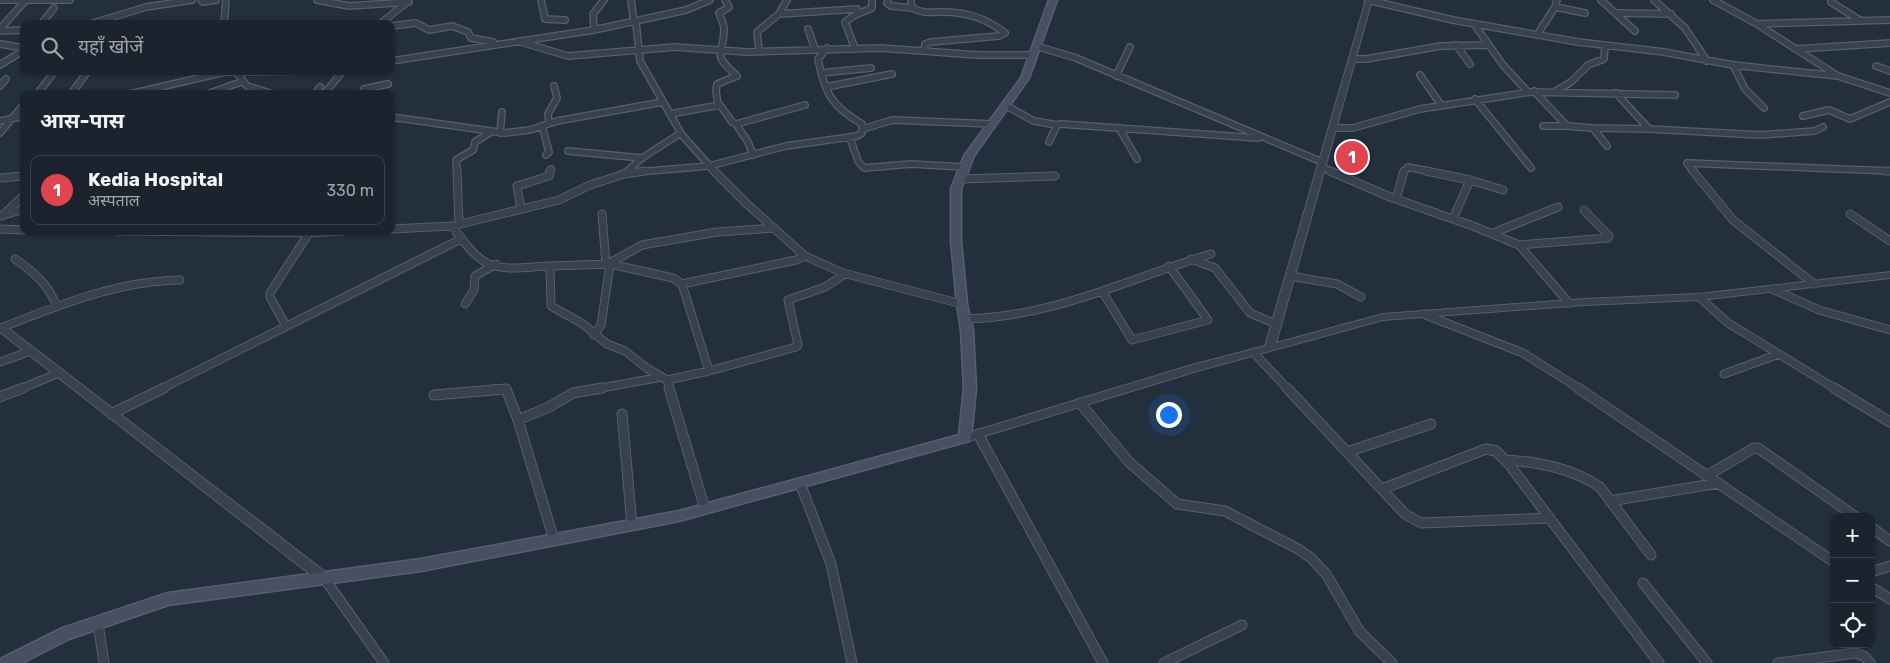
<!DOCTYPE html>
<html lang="hi">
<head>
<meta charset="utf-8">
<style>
	body { margin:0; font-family:Rubik,"Noto Sans Devanagari",sans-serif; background:#242b36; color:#f1f3f6 }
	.controls { position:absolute; right:15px; bottom:15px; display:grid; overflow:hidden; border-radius:10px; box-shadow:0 1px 4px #0004 }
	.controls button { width:45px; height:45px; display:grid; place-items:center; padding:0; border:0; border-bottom:1px solid #39404a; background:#1b232e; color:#f1f3f6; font:25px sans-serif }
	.you { position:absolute; left:1168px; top:414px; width:18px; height:18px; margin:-12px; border:4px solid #fff; border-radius:50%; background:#1a73e8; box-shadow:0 0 0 8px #1a73e833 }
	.badge { display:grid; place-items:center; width:32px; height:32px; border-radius:50%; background:#8ab4f8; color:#fff; font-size:16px; font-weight:700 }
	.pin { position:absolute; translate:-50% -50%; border:2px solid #fff; box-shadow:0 1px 5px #0006 }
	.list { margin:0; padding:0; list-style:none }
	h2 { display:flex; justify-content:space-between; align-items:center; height:65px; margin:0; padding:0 20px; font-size:21px }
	h2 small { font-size:16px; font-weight:400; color:#a0a4aa }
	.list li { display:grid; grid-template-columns:32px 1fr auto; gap:15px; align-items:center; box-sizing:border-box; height:70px; margin:0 10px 10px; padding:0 10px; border:1px solid #39404a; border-radius:10px }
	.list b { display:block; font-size:19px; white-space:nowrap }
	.list p { margin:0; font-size:16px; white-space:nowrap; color:#a0a4aa }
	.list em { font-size:16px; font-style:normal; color:#a0a4aa }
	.icon { flex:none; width:28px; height:28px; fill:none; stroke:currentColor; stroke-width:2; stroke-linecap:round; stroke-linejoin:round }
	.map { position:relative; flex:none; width:1890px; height:663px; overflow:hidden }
	.search { position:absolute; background:#1b232e; box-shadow:0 1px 4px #0004; left:20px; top:20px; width:375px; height:55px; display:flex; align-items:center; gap:12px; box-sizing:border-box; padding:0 18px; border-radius:10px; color:#a0a4aa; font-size:19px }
	.panel { position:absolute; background:#1b232e; box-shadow:0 1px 4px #0004; left:20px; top:90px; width:375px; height:145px; border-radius:10px }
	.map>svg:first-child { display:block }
</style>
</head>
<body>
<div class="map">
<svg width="1890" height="663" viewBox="0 0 1890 663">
	<rect width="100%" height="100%" fill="#242f3e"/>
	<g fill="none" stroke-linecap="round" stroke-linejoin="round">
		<g stroke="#565f6c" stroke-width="8">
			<path id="minor-far2" d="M0,0h70
				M201,0l2,2 13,-2
				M317,0l32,6 60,-4
				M541,0l4,19 20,1
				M631,0l3,23
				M888,0l-1,3 4,3 21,2
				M911,0l1,8c11,6 19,4 31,4 24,0 43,6 62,21l-6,3 -68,6 -6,2 -1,7
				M1368,0l85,20 125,22 86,10 69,13 105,11
				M1601,0l34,31
				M1654,0l31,28 22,33
				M1713,0l44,24 81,52 52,17
				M1831,2l30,19
				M1555,7l30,6
				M1617,13l54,1
				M779,14l78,-5
				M636,22l4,39 42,74 33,37
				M41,24l13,-16
				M90,24l56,-17 46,-7
				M224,24l2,-24
				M380,24l26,-21
				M1474,24l29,41 25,27
				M1757,24l133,-4
				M391,26l25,-3 13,7 23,-4 16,6 3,6 22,4
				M0,29l25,-28
				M808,29l7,20
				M594,30l-1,-16 11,-14
				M0,31l24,-1
				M1537,35l18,-28 2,-7
				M518,41l50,15 107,-9 72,5 134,-4 96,7h56
				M0,44l24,4
				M1456,45l14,19
				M1036,46l40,12 246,104
				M855,49l-10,-27 10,-7 17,-7v-8
				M1796,49l94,-6
				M759,51l-2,-19 22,-18 8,-14
				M1352,59h14l75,-13 48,-1
				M391,61l203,-31 92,-20 24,-10
				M0,65l24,-15
				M1733,65l12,24 19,19
				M1876,66l14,5
				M236,72l11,14 26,8
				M821,73l50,-5
				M1420,75l21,30
				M1116,76l14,-29
				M0,86l6,-7
				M826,87l66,-13
				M1534,91l33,35 26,2 14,18
				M1556,91l15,-9 17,-17 16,-6 1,-14
				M1616,93l33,36 112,6 54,-4 8,-4
				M37,94l18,-23
				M71,94l17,-23
				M130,94l95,-22 84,-1
				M207,94l34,-12
				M315,94l5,-7
				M324,94l19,-23
				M362,94l2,-5 24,-5
				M1475,99l56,69
				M718,105l-2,-14 1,-7 20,-8c-27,-24 -13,-19 -13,-47 0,-5 -3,-11 -5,-16l10,-6 -4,-7
				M1005,105l29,16 23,4
				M670,114l50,-9 12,17 4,2 69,-19
				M1803,116l26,-6 21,9 40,-17
				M391,117l114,16 25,-3 27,-9 106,-19
				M0,121l24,-5
				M549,123l-1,-9 9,-16 -3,-12
				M736,124l12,18 5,13
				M542,126l7,26 -3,3
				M1543,126h26
				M1119,128l18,31
				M1332,128h21l67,-19 111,-17 144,3
				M1593,128l56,1
				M863,129l29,-9 100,4
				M0,133l24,-29
				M500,133l2,-21
				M850,138l8,23 6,7 47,-4 53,3
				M1049,142l8,-17 4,-1 197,14
				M568,151l74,7
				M1321,167l12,5
				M457,172l-1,-12 17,-10 2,-8 16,-10
				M550,172l1,-3
				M626,172l16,-14 39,-25
				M637,172l72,-6 77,-20 71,-10 5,-3v-9c-31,-18 -37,-31 -44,-65l9,-11
				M1404,172l4,-5 24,5
				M1694,172l-7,-9 203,8"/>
		</g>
		<g stroke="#565f6c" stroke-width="9">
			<path id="minor-far1" d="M457,171l2,53
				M714,171l33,33 58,52 38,17 119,31
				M1330,171l60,26 83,29 46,19 50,58
				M1426,171l44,9 33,10
				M1693,171l40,49 81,64
				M1884,171h6
				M624,174l4,-3
				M0,178l24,-2
				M959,179l96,-3
				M1396,199l8,-28
				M521,209l-4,-23 32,-10 1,-5
				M602,214l4,51 36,-20 75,-13 57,-4
				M1850,214l40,27
				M4,215l20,-6
				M2,216l22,-21
				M1453,219l17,-39
				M0,229l24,1
				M391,229l61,-3
				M117,231l192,2 35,-2
				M1493,233l65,-26
				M1519,245l89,-7 1,-2 -25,-26
				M15,259c19,13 34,26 42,48
				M1191,259l24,9 35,45 26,11
				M550,266c-18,0 -46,6 -63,-3 -14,-7 -25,-24 -35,-37l107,-26 31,-15 34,-11 21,-3
				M1290,276l47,8 24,13
				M1772,289l47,21 71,20
				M1102,291l30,49 76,-20 -39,-54
				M1699,297l29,26 108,66
				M465,304l9,-14 1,-14 21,-12
				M1423,314l100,39 57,36
				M965,319c90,-2 162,-40 246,-65
				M286,326l-16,-29v-4l39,-60
				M1,328c58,-23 116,-47 179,-48
				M594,335l7,-10 9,-61
				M1253,352l35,37
				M0,362l31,-11
				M709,371l-27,-87 114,-24 9,-4
				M1724,374l55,-20
				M667,380l-19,-11 -23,-18 -18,-7 -24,-20 -32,-18 -1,-40 60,-2 63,14 9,6
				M20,389l39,-16
				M161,389l300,-150
				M492,389h14
				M595,389l67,-12
				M670,389l-3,-9 42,-9 87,-24 2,-2 -10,-45 37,-13 20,-13"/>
		</g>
		<g stroke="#565f6c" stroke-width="11">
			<path id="minor" d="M669,388l36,121
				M1287,388l118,126 16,9 129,-5
				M1578,388l256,174
				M1834,388l56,34
				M434,395l72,-6 12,31 36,120
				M0,397l23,-9
				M1080,403l49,59 48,42 48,7 73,38 13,9 15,16 34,58 32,31
				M111,414l53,-26
				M622,414l10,111
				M518,420l31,-13 24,-14 29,-5
				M978,434l125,229
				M1347,452l84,-28
				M1505,460c34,2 67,8 95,27l51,68
				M1708,475l46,-27h4l98,69
				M800,483l31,81 21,99
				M1382,489l104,-40 10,2 12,12 151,200
				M1610,501l109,-18
				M1871,527l19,14
				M1871,572l19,-6
				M324,578l60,85
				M1643,583l64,80
				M1871,587l19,12
				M98,623l6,40
				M1164,663l78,-38
				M1778,663l78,-10 9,4 5,6"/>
		</g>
		<g stroke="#565f6c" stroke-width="2">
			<path id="tertiary" d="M1366,0h6l-96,343 107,-29 201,-15 115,-5 191,-22v6l-191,22 -115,5 -201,15 -186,51 -232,71 -4,-1 -2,-3 2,-3 231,-70 73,-19z
				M0,324l4,1 324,249 2,4 -2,4 -4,1 -4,-1 -320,-250z"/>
		</g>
		<g stroke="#565f6c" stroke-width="3">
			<path id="secondary" d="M1049,0h8l-28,78 -55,78 -13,33v52l6,63 6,26 3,58 -5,50 -2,3 -290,80 -258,50 -253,34 -99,34 -47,24h-22l2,-5 58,-29 108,-36 253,-34 258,-48 280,-76 5,-47 -3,-58 -4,-26 -6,-63v-52l13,-33 57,-78z"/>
		</g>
		<use href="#minor-far2" stroke="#38414e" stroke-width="5.5"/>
		<use href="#minor-far1" stroke="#38414e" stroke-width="7"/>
		<use href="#minor" stroke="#38414e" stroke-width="9"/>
		<use href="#tertiary" fill="#38414e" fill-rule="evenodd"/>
		<use href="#secondary" fill="#465061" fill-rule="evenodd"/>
	</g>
</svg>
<div class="controls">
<button>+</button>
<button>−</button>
<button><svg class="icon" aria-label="locate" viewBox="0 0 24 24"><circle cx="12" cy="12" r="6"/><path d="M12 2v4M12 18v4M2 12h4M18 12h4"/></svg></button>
</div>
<div class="you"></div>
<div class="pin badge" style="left:1352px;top:157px;background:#e0444e">1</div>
<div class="search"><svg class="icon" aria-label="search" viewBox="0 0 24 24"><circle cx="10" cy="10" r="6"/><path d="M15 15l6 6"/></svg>यहाँ खोजें</div>
<section class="panel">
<h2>आस-पास<small></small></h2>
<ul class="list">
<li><span class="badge" style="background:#e0444e">1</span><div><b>Kedia Hospital</b><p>अस्पताल</p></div><em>330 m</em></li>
</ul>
</section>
</div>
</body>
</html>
